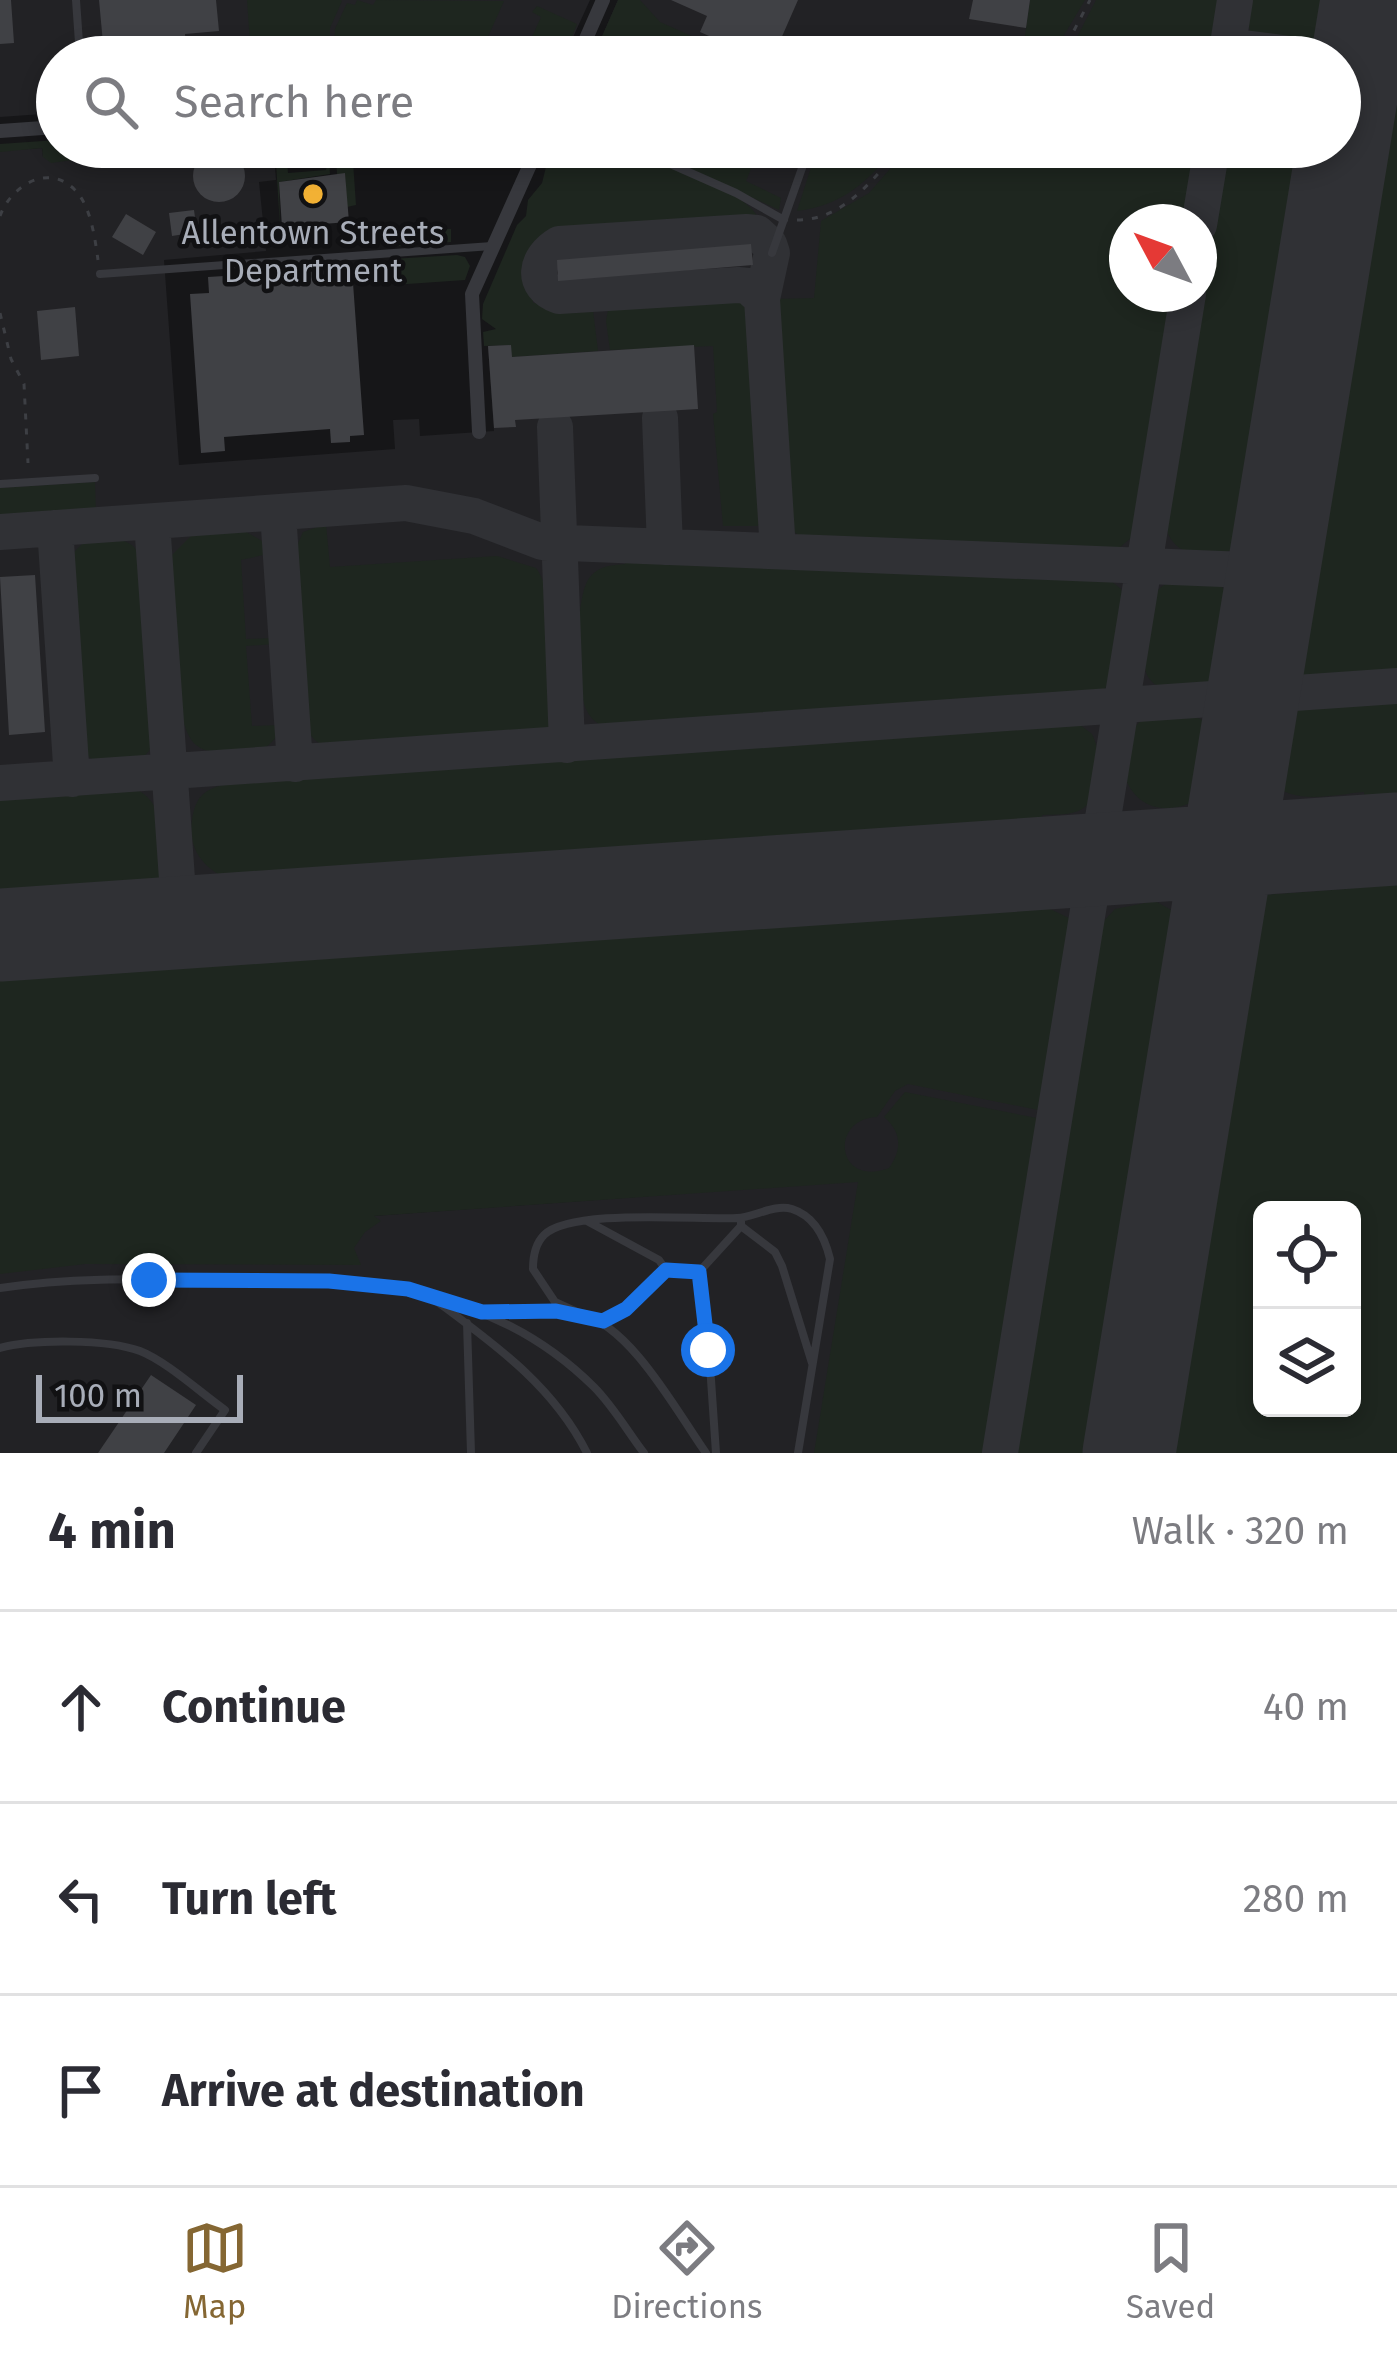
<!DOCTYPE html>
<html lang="en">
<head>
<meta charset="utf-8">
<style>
	body { margin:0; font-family:"Fira Sans",sans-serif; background:#f7f7f7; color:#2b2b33 }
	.controls { position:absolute; right:36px; bottom:36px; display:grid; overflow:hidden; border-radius:18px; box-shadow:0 6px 18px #0003 }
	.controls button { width:108px; height:108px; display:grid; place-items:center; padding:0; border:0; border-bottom:3px solid #e1e1e2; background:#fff; color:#2b2b33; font:60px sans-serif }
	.compass { position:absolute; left:1109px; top:204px; width:108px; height:108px; border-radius:50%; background:#fff; box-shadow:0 6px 18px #0003; rotate:311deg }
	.scale { position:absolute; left:36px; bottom:30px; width:207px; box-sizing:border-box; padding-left:12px; border:6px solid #a8adb8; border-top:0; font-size:33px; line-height:42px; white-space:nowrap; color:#a8adb8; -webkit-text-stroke:9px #111113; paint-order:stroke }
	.stop { position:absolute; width:36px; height:36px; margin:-27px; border:9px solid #1a73e8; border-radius:50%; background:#fff }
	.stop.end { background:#1a73e8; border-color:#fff; box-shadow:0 3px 12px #0008 }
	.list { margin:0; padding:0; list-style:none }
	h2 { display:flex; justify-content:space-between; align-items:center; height:156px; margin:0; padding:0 48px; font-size:51px }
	h2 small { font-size:39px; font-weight:400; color:#7c7c81 }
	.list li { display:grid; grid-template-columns:78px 1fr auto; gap:36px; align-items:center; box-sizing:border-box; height:192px; padding:0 48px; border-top:3px solid #e1e1e2 }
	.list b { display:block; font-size:45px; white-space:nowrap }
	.list em { font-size:39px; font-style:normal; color:#7c7c81 }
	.icon { flex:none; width:66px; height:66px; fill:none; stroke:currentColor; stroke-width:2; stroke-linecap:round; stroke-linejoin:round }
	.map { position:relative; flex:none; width:1397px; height:1453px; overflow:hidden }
	.search { position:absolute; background:#fff; box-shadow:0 6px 18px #0003; left:36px; right:36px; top:36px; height:132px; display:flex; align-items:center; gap:30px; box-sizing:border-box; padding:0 42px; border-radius:66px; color:#7c7c81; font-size:45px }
	.sheet { height:732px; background:#fff }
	nav { display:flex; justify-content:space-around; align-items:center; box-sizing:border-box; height:168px; border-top:3px solid #e1e1e2; background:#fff; font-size:33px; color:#7c7c81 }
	nav a { display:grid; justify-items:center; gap:6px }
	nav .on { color:#856733 }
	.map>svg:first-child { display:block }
</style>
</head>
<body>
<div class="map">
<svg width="1397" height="1453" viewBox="0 0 1397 1453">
	<rect width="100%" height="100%" fill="#161618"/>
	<path fill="#222225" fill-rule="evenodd" d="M0,0h590l-26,57h-507v56l-57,4z
		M618,0h779v1453h-1397v-210l677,-49 -677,40v-1083l42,-3 1,9 61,-1 1,8 59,-17h91l1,8 18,-1 2,26 -17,2 7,69 -102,9 15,205 216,-16 -2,-29 26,-1 1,17 74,-5 -6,-85 23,-2 -1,-59 53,-138h777v-90h-747zM1127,222h72v72h-72zM1262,1210h90v198h-90z"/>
	<path fill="#1e261f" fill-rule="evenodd" d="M247,0h94l1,1 -12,27v19l-79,10z
		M357,0l16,5 3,-5 128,1 -25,56h-7l-49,-12 -89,1 1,-17 12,-26 8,2z
		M618,0h22l20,22 45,20 4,-6 48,21h-164z
		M1030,0h55l-34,57h-29z
		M1096,0h128l-9,57h-148z
		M1250,0h90l-9,41 -11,4 -69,-12 -4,-11z
		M1388,0h9v676l-86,5c-22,-4 -29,-22 -27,-43z
		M537,6l40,18 -13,33h-41l18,-40 -9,-5z
		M57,140v7h106l-58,18 -2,-9 -52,7 -8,-6 -1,-9 -42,4v-8z
		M275,147h4v13l8,1 1,12 38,-3 3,-13 1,17 -51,8 1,45z
		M343,147h9l4,58 -9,2 -2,-33h-8l-1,-17 7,-2z
		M557,147h67l4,1 -2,17 11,3 3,-13c27,11 120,40 120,70l-212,16 -17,16 2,46 62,-3 -2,10 5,41 -86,6 -2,-12 -26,1 -1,-14 13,-3 -14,-10 1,-15 34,-79 9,-9 2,-16 14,-17 6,-24z
		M644,147h116l-14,34 35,17 -2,12z
		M807,147h90c-30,34 -52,58 -100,64l18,-56z
		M909,147h291l-12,75h-61v72h49l-38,238 -19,16 -314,-7 -15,-13 -5,-28 -13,-201 42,-1 7,-77 48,-28z
		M1226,147h90l-62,384c-20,32 -84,36 -89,-9z
		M451,229v13l-62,5 1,-17z
		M457,255l8,2 5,9 -5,14 -72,5 -2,-26z
		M726,290l17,8 12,19 12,193 -1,9 -9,7h-34l-10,-112 4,-2 -4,-66 -103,4 -4,-29 4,-22z
		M95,482l1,33 -96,8v-35z
		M326,524l4,43 167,-11 39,12c18,23 29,111 23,140 -3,15 -12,22 -24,28l-195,14c-21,-2 -32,-13 -38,-34l-10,-159 11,-25z
		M243,530l19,11 6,13 -27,6 5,79 29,-1 1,6 -30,2 6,80 27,-1 1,6c-11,19 -26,25 -48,23 -12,-1 -26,-1 -36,-9 -25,-21 -26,-140 -27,-176l2,-13 22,-22z
		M87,539c14,0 34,-3 46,7 21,19 21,151 23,185l-7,20 -9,10c-29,4 -41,10 -62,-15l-12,-174 7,-19z
		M626,560l130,7 3,-3 346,12 16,13c9,24 1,73 -12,94 -5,9 -14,12 -24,15l-469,33c-13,-4 -24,-8 -30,-22 -10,-22 -12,-113 4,-132 9,-11 21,-12 35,-13z
		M1184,579l36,5 20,29c-6,38 -1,73 -48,77 -54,4 -51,-23 -45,-66 2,-12 2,-25 12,-35 7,-7 16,-9 25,-10z
		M1397,698v116l-30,2 -3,-24c-34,3 -74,15 -98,-15 -5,-27 2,-58 28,-71z
		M1188,713l16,8 14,13 -7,56c-70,56 -119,-30 -66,-73z
		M1057,722l22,2 13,10c10,20 13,61 -10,75 -11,7 -28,5 -40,6l2,24 -772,53c-42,-7 -87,-25 -80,-72 2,-14 6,-25 19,-31 11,-5 25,-7 36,-10z
		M132,788c37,10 43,83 28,113l-160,12v-117z
		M1397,862v591h-246l87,-535 13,-18 11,-5 84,-6 26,-25zM1352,1210v198h-90v-198z
		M1046,886l2,22 21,10 4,15 -30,178 -135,-27 -13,7 -18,26c-48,2 -41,71 12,51 13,-18 13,-36 -5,-51l21,-25 137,27 -54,334h-174l44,-271 -484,34 7,5 -16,11 -11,16 7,17 -276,-1 -85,10v-314z
		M1155,901l27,15 6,14 -85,523h-90l87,-528 15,-16z"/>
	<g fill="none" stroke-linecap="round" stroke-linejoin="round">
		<path stroke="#303135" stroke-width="36" d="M1228,46l85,11
			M1226,57l9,-57
			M1340,60l16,2
			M1199,225l13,-78
			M762,299l-14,-13 -10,-1 -179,11c-29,-10 -24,-38 0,-52l187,-12 11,1 12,11 3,9 -10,46 16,252
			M660,418l5,129
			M555,427l12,318
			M278,513l17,251
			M152,522l28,400
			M55,528l17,251
			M0,532l406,-29 68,13 68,26 731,29
			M0,783l1397,-97
			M1000,1453l188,-1159"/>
		<path stroke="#303135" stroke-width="93" d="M0,935l1397,-96
			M1129,1453l238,-1453"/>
	</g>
	<path fill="#404145" d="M0,0h11l3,43 -14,1z
		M99,0h117l3,31 -34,3 2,18 -33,2 -1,-15 -50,4z
		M671,0h127l-25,57h-16l-57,-25 7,-16z
		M973,0h57l-4,28 -57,-9z
		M193 176a26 26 0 1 1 52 0a26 26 0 1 1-52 0Z
		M345,173l4,49 -67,5 -3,-45z
		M194,210l3,22 -25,4 -3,-23z
		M126,214l30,18 -13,23 -31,-18z
		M751,244l2,21 -195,16 -1,-21z
		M331,269l1,16 21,-2 11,152 -14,1v6l-19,1 -1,-14 -106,8 1,14 -24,2 -11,-159 19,-1 -1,-16z
		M75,307l4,49 -38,4 -4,-49z
		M511,345l1,12 182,-12 4,64 -183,11 1,7 -22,1 -6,-82z
		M35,575l10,157 -36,3 -9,-158z
		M151,1375l45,30 -32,48h-66z"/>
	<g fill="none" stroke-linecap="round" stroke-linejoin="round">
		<path stroke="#3d3f44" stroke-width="3" stroke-dasharray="6 9" stroke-linecap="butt" d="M1060,57l30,-57
			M0,216c10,-28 46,-54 74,-27 17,16 21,50 24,71
			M797,220c48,0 76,-42 105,-73
			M0,313l11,46 13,25 4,79"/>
		<path stroke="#37383d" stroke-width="8" d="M76,0l4,57
			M632,147l104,46 48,27
			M772,253l35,-99
			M100,274l392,-28
			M0,484l95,-6
			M587,1221l72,39 7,10
			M741,1226l34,26 7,14 30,97
			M699,1272l8,49 9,132
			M0,1288c73,-11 145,-9 219,-8 140,1 269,2 375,107 19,19 34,45 50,66
			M435,1300c59,44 118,85 152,153
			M486,1312c31,3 65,-5 95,2 50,12 96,98 125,139
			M579,1313l-24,-11 -22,-33c0,-12 2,-25 11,-34 27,-27 152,-15 193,-17 18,-1 37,-14 55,-9 22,7 33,29 38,50l-32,194
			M603,1321l22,-12 41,-39 33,2 42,-46v-8
			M467,1323l4,130
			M0,1348c33,-9 107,-9 140,3 26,10 61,42 85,59l-29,43"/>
		<path stroke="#37383d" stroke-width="14" d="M578,57l25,-57
			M0,131l57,-4
			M479,432l-7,-138 66,-147"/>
	</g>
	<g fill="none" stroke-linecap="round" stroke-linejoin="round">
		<path stroke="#1a73e8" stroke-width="15" d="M149,1280l180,1 79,8 74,23 74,-1 47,10 23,-12 40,-39 33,2 9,78"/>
	</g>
	<circle fill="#f2b134" stroke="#111113" stroke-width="4.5" cx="313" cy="194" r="12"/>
	<g text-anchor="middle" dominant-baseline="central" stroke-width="9" stroke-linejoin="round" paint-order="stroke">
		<g font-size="33" fill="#a8adb8" stroke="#111113">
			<text x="313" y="233">Allentown Streets<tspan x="313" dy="38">Department</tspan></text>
		</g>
	</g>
</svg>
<div class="controls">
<button><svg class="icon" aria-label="locate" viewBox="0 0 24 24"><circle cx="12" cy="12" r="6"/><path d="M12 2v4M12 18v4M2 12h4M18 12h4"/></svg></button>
<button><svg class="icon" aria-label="layers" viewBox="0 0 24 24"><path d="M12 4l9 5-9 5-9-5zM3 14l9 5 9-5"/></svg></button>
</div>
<svg class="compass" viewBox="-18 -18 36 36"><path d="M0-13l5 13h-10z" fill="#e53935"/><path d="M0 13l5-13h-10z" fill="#7c7c81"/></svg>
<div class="scale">100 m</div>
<div class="stop" style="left:708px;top:1350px"></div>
<div class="stop end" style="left:149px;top:1280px"></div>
<div class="search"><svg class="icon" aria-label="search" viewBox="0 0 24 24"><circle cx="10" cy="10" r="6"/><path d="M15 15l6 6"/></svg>Search here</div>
</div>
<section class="sheet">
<h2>4 min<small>Walk · 320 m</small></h2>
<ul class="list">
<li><svg class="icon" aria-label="ahead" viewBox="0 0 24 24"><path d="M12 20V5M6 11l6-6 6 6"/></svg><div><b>Continue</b></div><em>40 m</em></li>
<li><svg class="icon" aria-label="left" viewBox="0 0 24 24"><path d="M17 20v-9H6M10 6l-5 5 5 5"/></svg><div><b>Turn left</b></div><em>280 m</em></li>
<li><svg class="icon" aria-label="arrive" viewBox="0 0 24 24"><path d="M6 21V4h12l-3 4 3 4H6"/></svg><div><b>Arrive at destination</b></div></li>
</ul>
</section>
<nav>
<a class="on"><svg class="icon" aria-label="map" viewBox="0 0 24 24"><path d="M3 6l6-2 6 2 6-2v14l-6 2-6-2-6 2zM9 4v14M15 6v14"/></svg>Map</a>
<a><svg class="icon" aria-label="directions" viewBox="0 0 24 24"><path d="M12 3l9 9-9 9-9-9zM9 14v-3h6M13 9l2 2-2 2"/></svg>Directions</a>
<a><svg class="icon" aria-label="saved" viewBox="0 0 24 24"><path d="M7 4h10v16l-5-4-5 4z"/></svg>Saved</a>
</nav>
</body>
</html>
